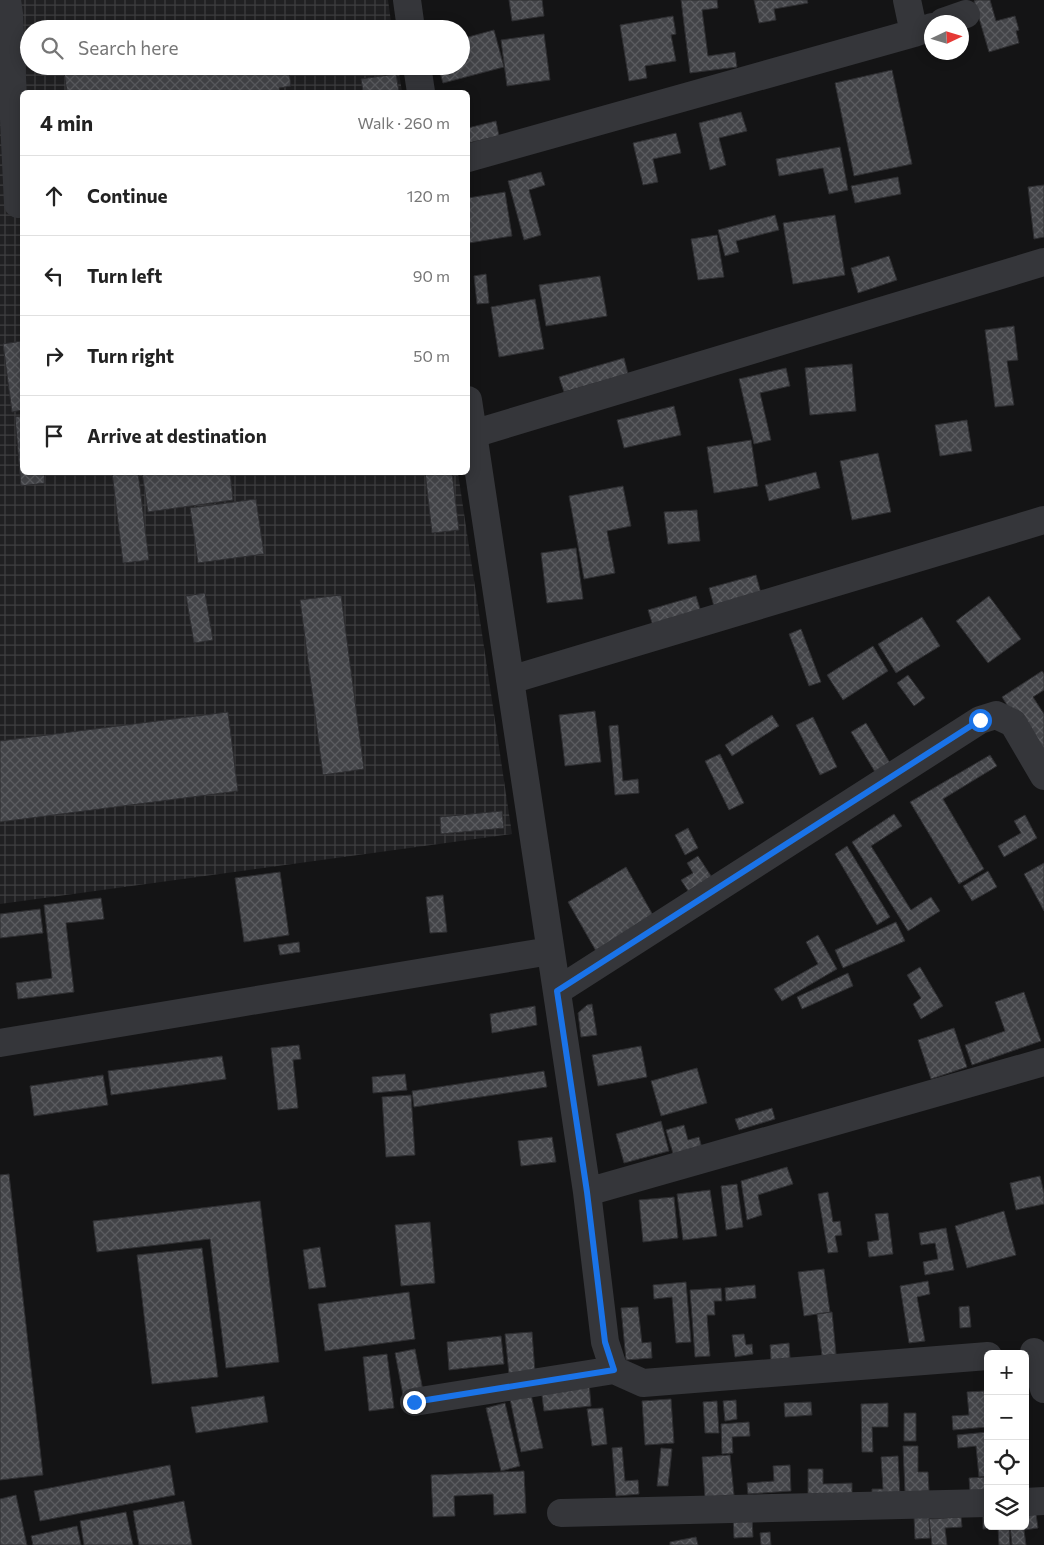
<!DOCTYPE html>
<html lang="en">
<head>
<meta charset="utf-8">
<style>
	body { margin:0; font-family:Commissioner,sans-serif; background:#f2f2f2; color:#222 }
	.controls { position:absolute; right:15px; bottom:15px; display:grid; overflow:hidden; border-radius:8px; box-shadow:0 2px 12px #0003 }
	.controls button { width:45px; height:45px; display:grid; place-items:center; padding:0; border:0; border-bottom:1px solid #e0e0e0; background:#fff; color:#222; font:25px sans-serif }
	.compass { position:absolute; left:924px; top:15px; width:45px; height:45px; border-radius:50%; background:#fff; box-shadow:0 2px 12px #0003; rotate:86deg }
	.stop { position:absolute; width:15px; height:15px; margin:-11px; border:4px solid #1a73e8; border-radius:50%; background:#fff }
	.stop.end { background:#1a73e8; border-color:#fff; box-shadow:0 1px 5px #0008 }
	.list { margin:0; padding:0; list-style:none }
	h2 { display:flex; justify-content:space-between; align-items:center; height:65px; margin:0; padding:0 20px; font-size:21px }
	h2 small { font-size:16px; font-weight:400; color:#767676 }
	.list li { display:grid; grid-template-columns:32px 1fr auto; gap:15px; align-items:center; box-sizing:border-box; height:80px; padding:0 20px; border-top:1px solid #e0e0e0 }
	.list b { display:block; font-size:19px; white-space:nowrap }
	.list em { font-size:16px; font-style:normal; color:#767676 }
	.icon { flex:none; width:28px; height:28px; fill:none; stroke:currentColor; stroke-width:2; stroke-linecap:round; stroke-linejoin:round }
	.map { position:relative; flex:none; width:1044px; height:1545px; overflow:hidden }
	.search { position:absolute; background:#fff; box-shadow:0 2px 12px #0003; left:20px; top:20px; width:450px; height:55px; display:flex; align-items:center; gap:12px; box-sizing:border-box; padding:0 18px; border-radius:28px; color:#767676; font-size:19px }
	.panel { position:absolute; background:#fff; box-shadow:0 2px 12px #0003; left:20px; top:90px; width:450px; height:385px; border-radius:8px }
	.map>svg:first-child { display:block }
</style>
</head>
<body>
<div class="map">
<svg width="1044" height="1545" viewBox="0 0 1044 1545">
	<defs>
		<pattern id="industrial-grid" width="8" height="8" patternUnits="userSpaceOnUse" patternTransform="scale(1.25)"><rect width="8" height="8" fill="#202022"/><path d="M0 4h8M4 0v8" fill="none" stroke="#3e3e40"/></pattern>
		<pattern id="building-cross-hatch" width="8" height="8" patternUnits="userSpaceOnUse" patternTransform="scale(1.25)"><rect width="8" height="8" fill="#434448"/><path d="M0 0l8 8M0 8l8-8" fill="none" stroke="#5b5c60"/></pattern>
	</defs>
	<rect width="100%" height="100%" fill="#141415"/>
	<path fill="url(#industrial-grid)" d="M0,0h388l4,29h-363v37h369l4,26h-380v380l436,1 54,361 -512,70z"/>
	<path fill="url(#building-cross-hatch)" stroke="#2e2e31" d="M509,0h33l2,16 -32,5z
		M681,0h36l1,8 -16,2 6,46 27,-4 2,15 -47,6z
		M754,0h53l1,3 -34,6 2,11 -17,3z
		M976,0h14l6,21 19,-5 4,14 -3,1 3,12 -30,9 -15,-51z
		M673,16l3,18 -5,1 5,26 -31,5 2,12 -18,3 -9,-56z
		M494,30l10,37 -61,16 -5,-17h23v-27z
		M544,34l6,46 -43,6 -6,-46z
		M63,66h225l3,20 -12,2 1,4h-213z
		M892,70l20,94 -58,12 -19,-93z
		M396,74l3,18h-36l-2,-13z
		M741,112l6,19 -28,7 7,27 -16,5 -11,-47z
		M496,121l3,15 -31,7v-15z
		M676,133l5,20 -28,6 5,23 -15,3 -10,-42z
		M840,147l8,43 -19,4 -6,-26 -44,8 -3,-17z
		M541,172l4,13 -16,5 12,45 -17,5 -16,-59z
		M898,177l3,17 -46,9 -4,-17z
		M1044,185v52l-10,2 -6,-52z
		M505,192l7,44 -43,7 -1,-8v-37z
		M775,215l4,15 -43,11 3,11 -14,4 -7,-26z
		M835,215l10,60 -52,9 -10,-61z
		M717,235l7,42 -26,3 -7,-41z
		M889,256l8,24 -39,13 -7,-25z
		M486,274l3,29 -12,1 -3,-28z
		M600,276l7,40 -61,10 -7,-41z
		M535,299l9,50 -45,8 -8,-50z
		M1014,326l4,34 -11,1 7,44 -19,2 -10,-77z
		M22,341v69l-10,2 -9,-68z
		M624,358l4,16 -64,18 -5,-15z
		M852,364l4,47 -46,4 -5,-47z
		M786,368l4,18 -30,7 11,47 -17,4 -15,-65z
		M674,406l7,29 -57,13 -7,-28z
		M22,416v56h22l1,11 -24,3 -6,-69z
		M967,420l5,31 -32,5 -5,-31z
		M751,440l7,46 -44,7 -7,-46z
		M878,453l13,59 -39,8 -12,-59z
		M112,472h26l11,88 -26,3z
		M142,472h88l3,28 -85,12z
		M425,472h27l7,58 -27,3z
		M816,472l4,16 -51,13 -4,-16z
		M623,486l8,40 -24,5 8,42 -31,6 -15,-83z
		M256,499l8,55 -66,9 -8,-55z
		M697,510l3,31 -32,3 -4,-32z
		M576,548l7,51 -36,4 -6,-50z
		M756,575l6,22 -47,13 -6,-22z
		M205,593l8,47 -19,3 -8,-47z
		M341,595l23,174 -41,6 -23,-175z
		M696,596l6,19 -48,14 -6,-19z
		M989,596l32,43 -33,24 -32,-42z
		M922,617l18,29 -44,27 -18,-29z
		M801,629l20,53 -12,4 -20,-52z
		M873,646l15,25 -45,29 -16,-25z
		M1042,671l2,3v16l-11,7 11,17v50l-42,-67z
		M908,675l17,23 -11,8 -17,-23z
		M595,711l6,51 -36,4 -6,-51z
		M228,712l10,79 -238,31v-81z
		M772,715l7,11 -47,30 -7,-11z
		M813,717l24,50 -17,8 -24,-50z
		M866,723l24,40 -15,9 -24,-40z
		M618,725l5,56 15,-2 1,14 -24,2 -6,-69z
		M720,754l24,49 -15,7 -24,-49z
		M990,755l7,11 -54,33 41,70 -25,15 -49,-82z
		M502,811l2,17 -63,6 -1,-17z
		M894,814l8,12 -31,20 40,64 20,-13 9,14 -32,20 -56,-89z
		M1025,815l12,23 -33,19 -6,-11 23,-13 -7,-12z
		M688,828l10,20 -13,7 -10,-20z
		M847,846l43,71 -13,8 -42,-71z
		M698,856l17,26 -23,15 -11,-17 12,-7 -6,-10z
		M1044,863v48l-20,-37z
		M626,867l28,50 -58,34 -28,-49z
		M988,871l9,16 -25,14 -9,-15z
		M280,872l9,63 -45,7 -9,-64z
		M443,895l4,37 -17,1 -4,-36z
		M101,898l3,21 -38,4 8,69 -56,7 -2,-16 36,-5 -8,-73z
		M40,909l3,24 -43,5v-24z
		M896,922l9,19 -62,27 -8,-18z
		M818,935l19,34 -55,32 -8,-12 44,-25 -12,-22z
		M299,942l1,10 -20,3 -2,-10z
		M920,967l23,39 -22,13 -8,-15 8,-6 -14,-23z
		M848,973l5,13 -51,23 -5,-12z
		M1024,992l17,49 -69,24 -7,-20 40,-14 -10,-29z
		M592,1004l5,31 -16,2 -3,-24 9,-8z
		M535,1006l2,19 -45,8 -2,-19z
		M954,1028l13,39 -36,12 -13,-39z
		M299,1045l2,14 -8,1 5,48 -20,2 -7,-62z
		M641,1046l6,31 -49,9 -6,-31z
		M222,1056l4,23 -115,16 -3,-24z
		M697,1068l10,35 -46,13 -10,-35z
		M544,1071l3,16 -133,20 -2,-16z
		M405,1074l2,16 -34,3 -1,-16z
		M103,1075l5,30 -74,11 -4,-30z
		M411,1095l4,60 -29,2 -4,-60z
		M772,1108l3,11 -36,11 -4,-11z
		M661,1121l8,30 -45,12 -8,-29z
		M684,1125l4,15 11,-3 4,15 -28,8 -9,-30z
		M552,1137l4,25 -35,4 -3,-25z
		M787,1167l6,17 -35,11 4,20 -15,5 -6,-39z
		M9,1174l34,301 -43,5v-305z
		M1040,1176l4,17v11l-28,6 -6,-27z
		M737,1184l6,43 -17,3 -5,-44z
		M710,1190l7,46 -34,4 -6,-46z
		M828,1192l5,30 7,-1 2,14 -7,1 3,16 -10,1 -10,-59z
		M674,1197l4,41 -35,4 -4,-42z
		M260,1201l19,161 -53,6 -16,-129 -113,13 -4,-31z
		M1004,1211l12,44 -49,13 -12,-42z
		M888,1213l5,41 -24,3 -2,-15 12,-2 -4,-26z
		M430,1222l5,61 -34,3 -6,-61z
		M946,1228l8,42 -29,5 -2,-13 15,-3 -3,-16 -14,2 -2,-12z
		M320,1247l6,40 -17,2 -6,-39z
		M202,1248l16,129 -66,7 -15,-129z
		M824,1269l6,43 -26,4 -6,-44z
		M928,1281l2,13 -13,3 8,44 -16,2 -9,-57z
		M686,1282l5,60 -15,1 -4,-46 -18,2 -1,-14z
		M755,1285l1,13 -30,3 -1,-13z
		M721,1288l1,13h-8l1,14h-8l3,41 -15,1 -5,-67z
		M409,1292l6,47 -90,12 -7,-47z
		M969,1306l2,21 -11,1 -1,-21z
		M638,1307l4,36 9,-1 1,16 -26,2 -5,-52z
		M832,1312l4,42 -14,2 -5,-42z
		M532,1332l3,40 -26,2 -4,-40z
		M744,1334l2,11 6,-1 1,10 -18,3 -3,-22z
		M501,1336l3,28 -55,6 -2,-28z
		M789,1343l1,15 -19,2 -1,-15z
		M415,1349l8,42 -20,4 -8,-42z
		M387,1354l7,54 -25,3 -6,-54z
		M589,1382l2,24 -47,5 -3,-23z
		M530,1390l13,58 -22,4 -12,-58z
		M984,1391l3,36 -34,3 -1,-14 17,-1 -2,-23z
		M264,1396l4,26 -72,11 -5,-26z
		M671,1399l3,44 -29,2 -3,-44z
		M736,1400l1,19 -12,2 -2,-20z
		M717,1401l2,32h-14l-2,-31z
		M811,1402l1,13 -27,2 -1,-14z
		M505,1403l15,63 -19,5 -15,-63z
		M888,1403v24h-16l1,25h-11l-1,-48z
		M603,1408l4,36 -15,2 -5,-37z
		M904,1413h12v28h-12z
		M749,1422l1,14 -18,1 1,16 -11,1 -1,-30z
		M988,1432v44l-9,1 -3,-31 -18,2 -1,-13z
		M903,1446h15v26h10l1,19 -24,1z
		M622,1447l3,34 13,-1 1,14 -23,2 -4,-48z
		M661,1448l11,1 -4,37h-11z
		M730,1455l4,40 -29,2 -3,-40z
		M898,1456l2,40 -28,1v-8h11l-2,-32z
		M170,1465l5,30 -135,26 -6,-30z
		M790,1465l1,26 -43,3 -1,-11 27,-2 -1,-15z
		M808,1469h15v15l29,-1v15h-44z
		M524,1471l2,42 -32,2 -1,-21 -39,2 1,20 -22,1 -2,-42z
		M988,1477v13l-18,1 -1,-13z
		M16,1495l11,50h-27v-46z
		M184,1501l8,44h-53l-6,-34z
		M126,1512l7,33h-49l-4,-24z
		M1036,1514l2,14 -14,2 2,15h-14l-2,-19h15v-10z
		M752,1515l1,22 -19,1 -1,-22z
		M983,1515h5v11h21l1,19h-11l-1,-17 -15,1z
		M914,1517h15l1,21 -15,1z
		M961,1517l1,10 -17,1 2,17h-15l-3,-26z
		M77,1526l4,19h-48l-2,-9z
		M770,1532l1,13h-10l-1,-12z
		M696,1537l2,8h-28v-3z"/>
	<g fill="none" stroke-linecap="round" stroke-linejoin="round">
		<path stroke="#35363a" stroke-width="28" d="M7,0l2,14 9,190
			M407,0l4,29
			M907,0l7,33
			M943,22l23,-8
			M417,66l4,26
			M468,158l446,-125 18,-6
			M468,400l119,792 18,150 9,28
			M473,434l571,-172
			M510,680l534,-160
			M557,991l423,-271 16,-5 17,8 31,53
			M0,1043l550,-92
			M587,1192l457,-130
			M1034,1352l10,37
			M414,1402l200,-32 29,13 345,-27
			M1025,1502l19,-1
			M561,1513l427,-10"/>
	</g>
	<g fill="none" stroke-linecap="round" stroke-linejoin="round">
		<path stroke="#1a73e8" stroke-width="6" d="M414,1402l200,-32 -9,-28 -18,-150 -30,-201 423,-271"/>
	</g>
</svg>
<div class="controls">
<button>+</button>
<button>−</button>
<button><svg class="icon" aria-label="locate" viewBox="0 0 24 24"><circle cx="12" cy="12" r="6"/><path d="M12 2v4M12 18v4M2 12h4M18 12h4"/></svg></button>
<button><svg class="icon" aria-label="layers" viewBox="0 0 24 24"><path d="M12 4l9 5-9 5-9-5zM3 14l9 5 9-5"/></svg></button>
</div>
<svg class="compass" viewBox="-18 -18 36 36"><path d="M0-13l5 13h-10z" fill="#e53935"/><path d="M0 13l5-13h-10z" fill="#767676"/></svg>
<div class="stop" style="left:980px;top:720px"></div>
<div class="stop end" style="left:414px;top:1402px"></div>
<div class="search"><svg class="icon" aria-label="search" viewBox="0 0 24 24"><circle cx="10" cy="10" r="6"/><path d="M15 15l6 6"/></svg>Search here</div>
<section class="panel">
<h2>4 min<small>Walk · 260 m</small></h2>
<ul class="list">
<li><svg class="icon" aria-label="ahead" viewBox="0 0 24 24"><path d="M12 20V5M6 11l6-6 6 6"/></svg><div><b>Continue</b></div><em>120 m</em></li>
<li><svg class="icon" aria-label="left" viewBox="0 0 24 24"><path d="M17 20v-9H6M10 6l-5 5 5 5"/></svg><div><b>Turn left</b></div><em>90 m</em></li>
<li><svg class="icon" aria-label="right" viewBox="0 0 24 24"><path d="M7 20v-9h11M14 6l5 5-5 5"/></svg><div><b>Turn right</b></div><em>50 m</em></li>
<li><svg class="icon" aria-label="arrive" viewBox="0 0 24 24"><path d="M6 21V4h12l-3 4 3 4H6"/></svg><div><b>Arrive at destination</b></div></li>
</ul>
</section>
</div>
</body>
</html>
